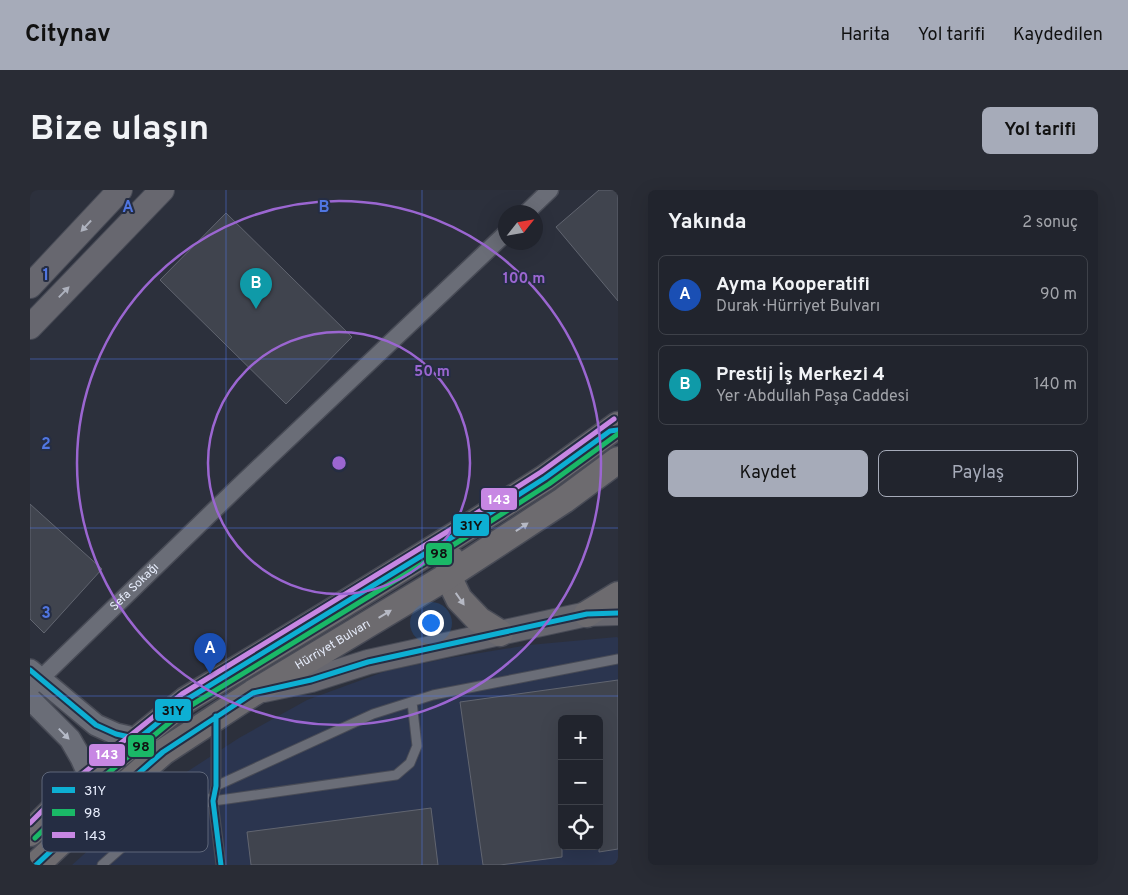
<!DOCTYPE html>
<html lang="tr">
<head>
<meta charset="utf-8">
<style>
	body { margin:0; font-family:Overpass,sans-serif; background:#292c35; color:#f1f3f6 }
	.controls { position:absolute; right:15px; bottom:15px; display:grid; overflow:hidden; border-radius:8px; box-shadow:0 5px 20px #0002 }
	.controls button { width:45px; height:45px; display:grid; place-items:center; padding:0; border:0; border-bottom:1px solid #3e4149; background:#21242d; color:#f1f3f6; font:25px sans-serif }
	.compass { position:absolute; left:468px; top:15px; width:45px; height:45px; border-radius:50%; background:#21242d; box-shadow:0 5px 20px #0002; rotate:59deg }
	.you { position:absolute; left:400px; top:432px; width:18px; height:18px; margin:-12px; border:4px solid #fff; border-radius:50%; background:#1a73e8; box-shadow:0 0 0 8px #1a73e833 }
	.badge { display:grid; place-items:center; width:32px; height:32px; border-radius:50%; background:#a6abb9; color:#fff; font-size:16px; font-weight:700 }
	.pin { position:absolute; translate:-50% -41px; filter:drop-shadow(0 1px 2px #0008) }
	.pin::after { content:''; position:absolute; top:26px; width:18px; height:15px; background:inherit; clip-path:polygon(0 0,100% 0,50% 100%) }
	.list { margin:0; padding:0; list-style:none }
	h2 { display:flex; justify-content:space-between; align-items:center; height:65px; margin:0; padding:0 20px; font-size:21px }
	h2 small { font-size:16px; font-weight:400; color:#a2a4aa }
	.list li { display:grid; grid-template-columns:32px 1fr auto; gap:15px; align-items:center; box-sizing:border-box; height:80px; margin:0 10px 10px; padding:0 10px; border:1px solid #3e4149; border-radius:8px }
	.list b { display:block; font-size:19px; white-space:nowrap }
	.list p { margin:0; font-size:16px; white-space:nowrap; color:#a2a4aa }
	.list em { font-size:16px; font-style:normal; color:#a2a4aa }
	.actions { display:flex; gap:10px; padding:15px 20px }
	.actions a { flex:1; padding:11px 0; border:1px solid #a6abb9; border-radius:8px; text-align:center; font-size:18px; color:#a6abb9 }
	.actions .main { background:#a6abb9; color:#111 }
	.icon { flex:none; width:28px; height:28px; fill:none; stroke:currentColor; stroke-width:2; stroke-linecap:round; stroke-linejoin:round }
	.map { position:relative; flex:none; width:588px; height:675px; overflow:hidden; border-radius:8px }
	header { display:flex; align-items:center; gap:30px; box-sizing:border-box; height:70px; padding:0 25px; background:#a6abb9; color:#111 }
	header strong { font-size:24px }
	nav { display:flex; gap:28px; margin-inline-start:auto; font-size:18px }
	.intro { display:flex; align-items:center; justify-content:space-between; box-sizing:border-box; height:120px; padding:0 30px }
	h1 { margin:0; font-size:35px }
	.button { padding:12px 22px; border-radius:8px; background:#a6abb9; color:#111; font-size:18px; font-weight:700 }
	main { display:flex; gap:30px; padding:0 30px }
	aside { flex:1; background:#21242d; border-radius:8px; box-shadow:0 5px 20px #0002 }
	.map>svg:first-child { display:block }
</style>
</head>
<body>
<header>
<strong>Citynav</strong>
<nav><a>Harita</a><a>Yol tarifi</a><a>Kaydedilen</a></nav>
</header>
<div class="intro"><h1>Bize ulaşın</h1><a class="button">Yol tarifi</a></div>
<main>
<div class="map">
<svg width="588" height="675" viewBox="0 0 588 675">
	<rect width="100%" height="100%" fill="#2c303c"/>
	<path fill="#2b354f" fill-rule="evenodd" d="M587,447l1,1v227h-546l73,-66 94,-61 68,-38 79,-29 63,-13 80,-13zM532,529h37v127h-37z"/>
	<path fill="#40444e" stroke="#616570" d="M569,0h19v111l-62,-74z
		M196,23l126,124 -66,67 -126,-124z
		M0,314l72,65 -58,64 -14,-14z
		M588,490v169l-19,3v-133h-37v138l-62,8h-17l-23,-163z
		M401,618l7,57h-187l-4,-33z"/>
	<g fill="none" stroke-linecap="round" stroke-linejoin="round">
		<g stroke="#484b56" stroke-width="11">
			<path id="service" d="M186,531v65l-3,15 8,64
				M114,582l69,29
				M186,596l157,-72 60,-19 185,-36
				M72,675l42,-37 25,-14 44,-13 183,-26 14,-12 7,-17 -5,-44"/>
		</g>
		<g stroke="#484b56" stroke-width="19">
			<g id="minor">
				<path d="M497,22l23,-22"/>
				<path id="s1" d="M0,499l209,-203 267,-253"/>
			</g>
		</g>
		<g stroke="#484b56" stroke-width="24">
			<path id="tertiary" d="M0,480l66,55 20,9 22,5
				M0,509l40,40 11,19 9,20"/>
		</g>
		<g stroke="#484b56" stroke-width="26">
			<path id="secondary" d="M0,96l90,-96
				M0,137l132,-137
				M234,500l47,-10 57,-18 132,-29 87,-19 31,-1"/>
		</g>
		<g stroke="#484b56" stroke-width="29">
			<g id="primary">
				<path d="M421,369l-3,17 11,23 20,21 21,13"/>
				<path d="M557,424l31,-19"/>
				<path d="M0,643l40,-39 116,-94 147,-89 121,-75 91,-58 73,-53"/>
				<path id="s2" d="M6,675l32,-30 95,-83 90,-59 195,-117 116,-76 54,-40"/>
			</g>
		</g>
		<use href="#service" stroke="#6a6d77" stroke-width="9"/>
		<use href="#minor" stroke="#6a6d77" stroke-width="16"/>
		<use href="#tertiary" stroke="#6a6d77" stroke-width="21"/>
		<use href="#secondary" stroke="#67676f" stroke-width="24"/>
		<use href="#primary" stroke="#6d6b6f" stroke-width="26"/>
		<g stroke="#252d43" stroke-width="9">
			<path id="bus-1" d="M0,480l66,55 20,9 22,5 48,-39 268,-164 91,-58 65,-47 8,-1
				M186,526v70l-3,15 8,64
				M6,675l32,-30 95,-83 90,-59 58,-13 57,-18 132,-29 87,-19 31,-1"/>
		</g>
		<g stroke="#252d43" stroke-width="9">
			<path id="bus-2" d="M5,648l40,-38 115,-94 268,-164 91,-58 69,-50"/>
		</g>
		<g stroke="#252d43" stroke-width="9">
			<path id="bus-3" d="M0,633l35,-35 117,-94 268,-164 91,-58 73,-53"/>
		</g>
		<use href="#bus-1" stroke="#0dafd3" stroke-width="5"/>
		<use href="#bus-2" stroke="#1ab867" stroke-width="5"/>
		<use href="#bus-3" stroke="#c787e3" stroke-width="5"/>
	</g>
	<defs><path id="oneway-solid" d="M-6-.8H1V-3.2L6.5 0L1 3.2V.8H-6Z" transform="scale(1.25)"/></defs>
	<g fill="#adb1bd">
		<use href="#oneway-solid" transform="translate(56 36) rotate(133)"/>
		<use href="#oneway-solid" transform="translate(34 102) rotate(-46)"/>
	</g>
	<g fill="#b6b9c4">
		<use href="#oneway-solid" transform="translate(492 337) rotate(-34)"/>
		<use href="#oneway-solid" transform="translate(430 409) rotate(55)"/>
		<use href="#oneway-solid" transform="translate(355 424) rotate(-31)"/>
	</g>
	<use fill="#b5bac7" href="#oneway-solid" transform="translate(34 544) rotate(46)"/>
	<path fill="none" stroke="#5076e1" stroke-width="1" stroke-opacity="0.55" d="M196,0v675M392,0v675M0,169h588M0,338h588M0,506h588"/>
	<g fill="none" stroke="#9b66d1" stroke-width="2.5">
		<circle cx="309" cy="273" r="131"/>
		<circle cx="309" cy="273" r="262"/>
	</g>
	<g text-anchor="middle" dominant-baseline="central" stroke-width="4" stroke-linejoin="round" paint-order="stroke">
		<g font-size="12" fill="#e7edfc" stroke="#252d43">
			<text stroke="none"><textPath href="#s1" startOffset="146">Sefa Sokağı</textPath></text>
			<text stroke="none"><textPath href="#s2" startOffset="371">Hürriyet Bulvarı</textPath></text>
		</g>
	</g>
	<rect x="12" y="582" width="166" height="80" rx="8" fill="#252d43" stroke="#5f677a" stroke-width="1"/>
	<rect x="22" y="597" width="23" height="6" fill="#0dafd3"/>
	<rect x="22" y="619" width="23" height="7" fill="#1ab867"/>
	<rect x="22" y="642" width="23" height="6" fill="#c787e3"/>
	<g font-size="14" fill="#e7edfc">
		<text x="54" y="605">31Y</text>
		<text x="54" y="627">98</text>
		<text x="54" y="650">143</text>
	</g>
	<g font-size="16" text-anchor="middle" font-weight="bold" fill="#5076e1" stroke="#252d43" stroke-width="4" stroke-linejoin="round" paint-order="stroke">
		<text x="98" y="22">A</text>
		<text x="294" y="22">B</text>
		<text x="16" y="90">1</text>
		<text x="16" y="259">2</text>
		<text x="16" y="428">3</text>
	</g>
	<circle cx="309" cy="273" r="8" fill="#9b66d1" stroke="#252d43" stroke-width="2.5"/>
	<g font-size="15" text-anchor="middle" font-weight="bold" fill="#9b66d1" stroke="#252d43" stroke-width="4" stroke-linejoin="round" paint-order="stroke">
		<text x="494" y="93">100 m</text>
		<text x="402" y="186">50 m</text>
	</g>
	<g stroke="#252d43" stroke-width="2">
		<rect x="450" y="297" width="38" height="24" rx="5" fill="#c787e3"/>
		<rect x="422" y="323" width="38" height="24" rx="5" fill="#0dafd3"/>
		<rect x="395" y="352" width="28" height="24" rx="5" fill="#1ab867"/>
		<rect x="124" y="508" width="38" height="24" rx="5" fill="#0dafd3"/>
		<rect x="97" y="544" width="28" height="24" rx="5" fill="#1ab867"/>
		<rect x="58" y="553" width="38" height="24" rx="5" fill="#c787e3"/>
	</g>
	<g font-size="14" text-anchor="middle" font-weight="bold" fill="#fff">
		<text x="469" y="314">143</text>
		<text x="77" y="569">143</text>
	</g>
	<g font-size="14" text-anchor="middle" font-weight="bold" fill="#111">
		<text x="441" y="340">31Y</text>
		<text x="409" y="368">98</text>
		<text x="143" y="525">31Y</text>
		<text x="111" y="561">98</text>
	</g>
</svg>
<div class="controls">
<button>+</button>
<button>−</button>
<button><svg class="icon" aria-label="locate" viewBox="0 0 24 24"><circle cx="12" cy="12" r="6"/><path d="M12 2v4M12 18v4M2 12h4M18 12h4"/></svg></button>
</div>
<svg class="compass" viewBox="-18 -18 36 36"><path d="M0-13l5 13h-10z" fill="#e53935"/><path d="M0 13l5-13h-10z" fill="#a2a4aa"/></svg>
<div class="you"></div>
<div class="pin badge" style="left:180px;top:484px;background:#1a4fb4">A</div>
<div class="pin badge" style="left:226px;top:119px;background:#0f9aa8">B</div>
</div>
<aside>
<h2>Yakında<small>2 sonuç</small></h2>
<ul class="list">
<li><span class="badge" style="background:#1a4fb4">A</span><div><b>Ayma Kooperatifi</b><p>Durak · Hürriyet Bulvarı</p></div><em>90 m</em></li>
<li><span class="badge" style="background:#0f9aa8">B</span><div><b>Prestij İş Merkezi 4</b><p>Yer · Abdullah Paşa Caddesi</p></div><em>140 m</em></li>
</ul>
<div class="actions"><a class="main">Kaydet</a><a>Paylaş</a></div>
</aside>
</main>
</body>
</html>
